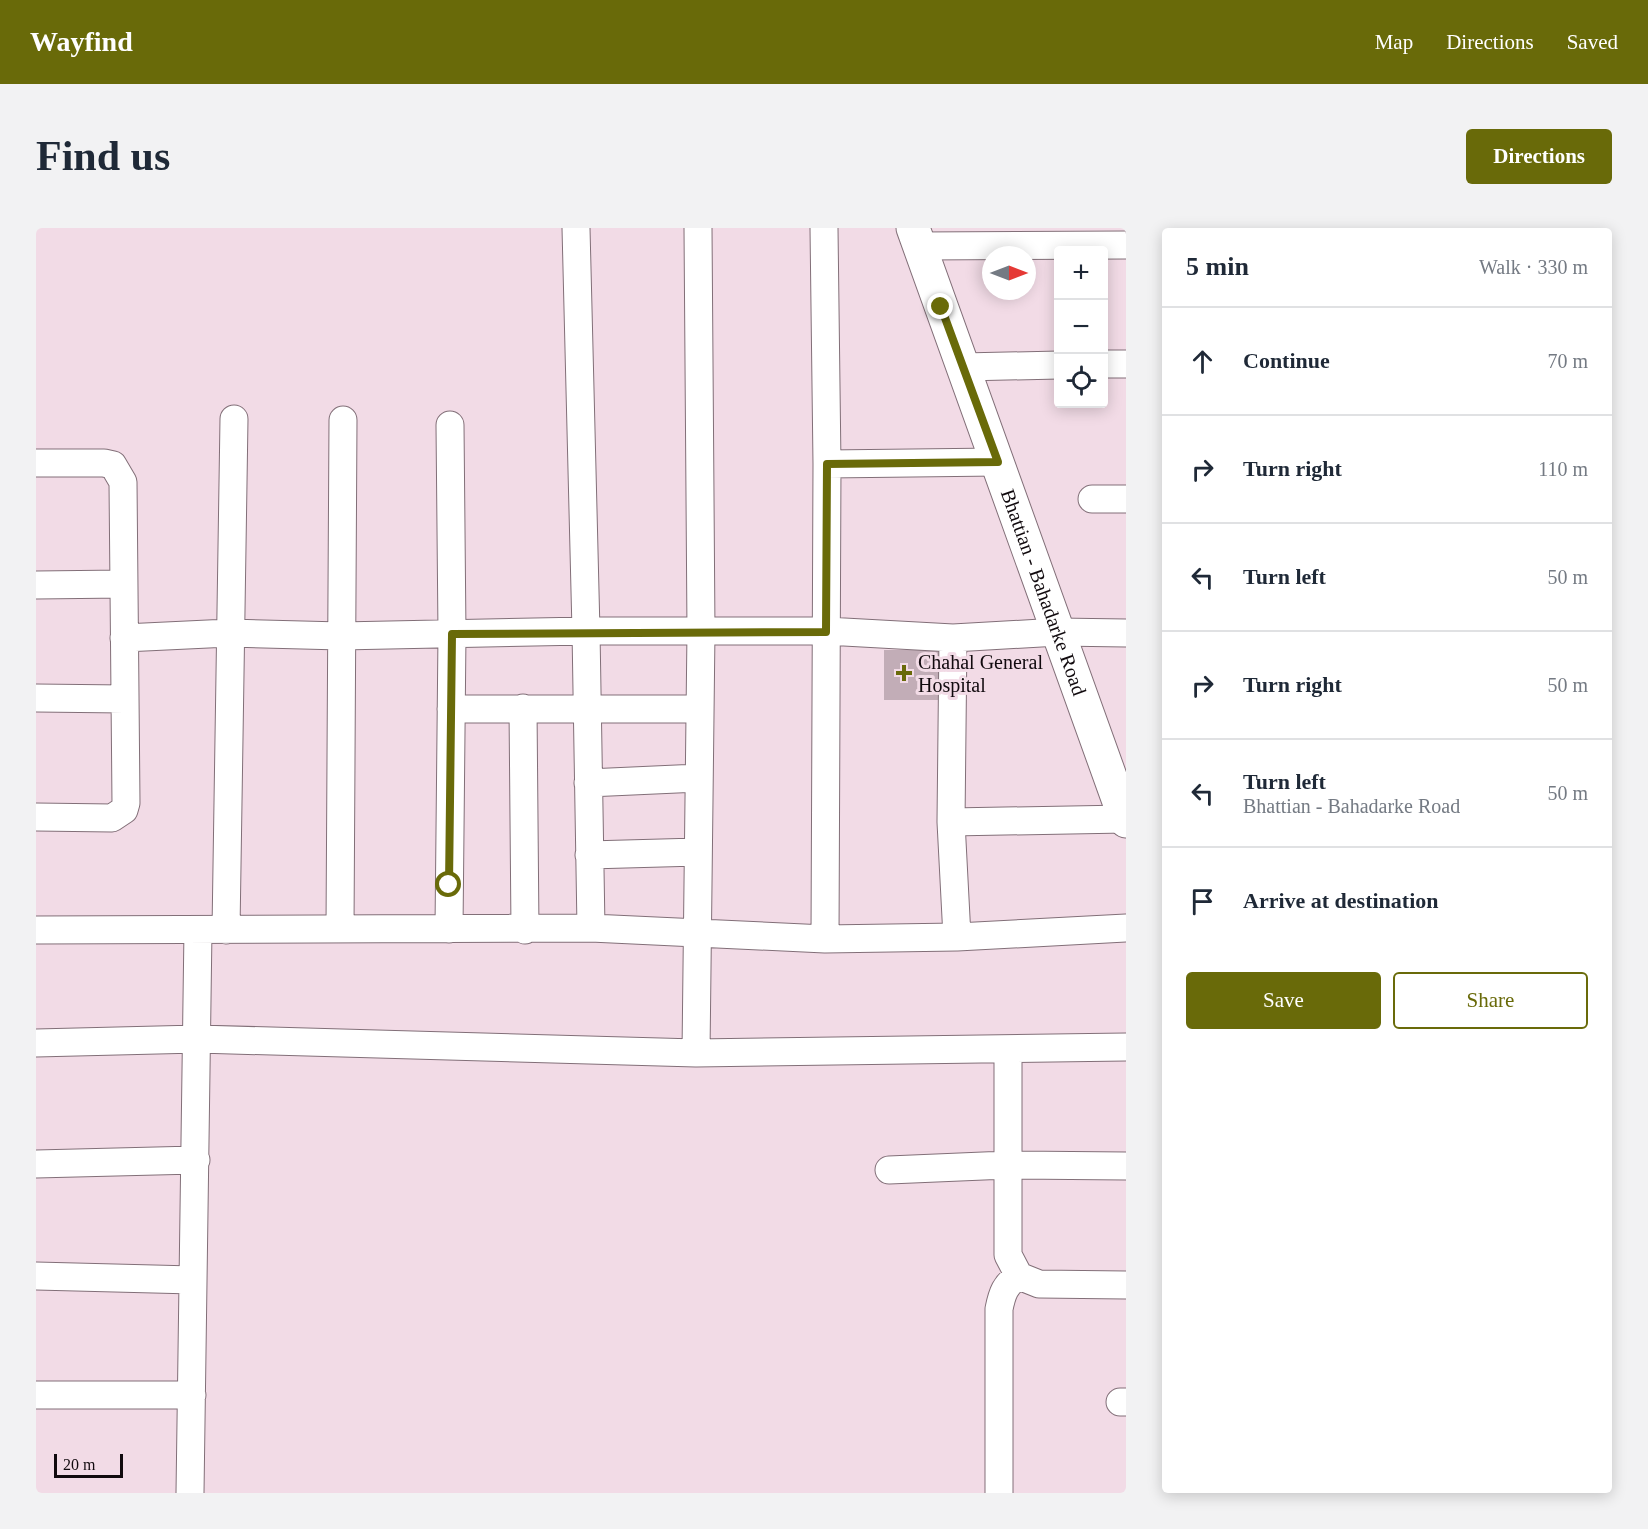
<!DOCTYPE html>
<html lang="en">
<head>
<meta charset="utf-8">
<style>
	body { margin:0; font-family:"Times New Roman",serif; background:#f2f2f3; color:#1f2937 }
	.controls { position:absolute; right:18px; top:18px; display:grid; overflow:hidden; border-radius:6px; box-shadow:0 3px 15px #0003 }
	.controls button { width:54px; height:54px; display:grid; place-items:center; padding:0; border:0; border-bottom:2px solid #e0e1e3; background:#fff; color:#1f2937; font:30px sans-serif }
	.compass { position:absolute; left:946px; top:18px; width:54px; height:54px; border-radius:50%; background:#fff; box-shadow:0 3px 15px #0003; rotate:90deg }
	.scale { position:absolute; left:18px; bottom:15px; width:69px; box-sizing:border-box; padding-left:6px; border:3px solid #110a0e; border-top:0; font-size:16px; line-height:21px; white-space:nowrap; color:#110a0e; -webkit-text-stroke:4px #f2dbe6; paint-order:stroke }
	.stop { position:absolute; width:18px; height:18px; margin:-14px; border:4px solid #696a09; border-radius:50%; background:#fff }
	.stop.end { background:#696a09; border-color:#fff; box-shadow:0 2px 6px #0008 }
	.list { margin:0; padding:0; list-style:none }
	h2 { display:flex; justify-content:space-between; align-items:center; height:78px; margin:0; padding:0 24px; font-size:26px }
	h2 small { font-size:20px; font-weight:400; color:#747a83 }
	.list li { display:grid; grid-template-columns:39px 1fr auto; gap:18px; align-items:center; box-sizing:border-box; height:108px; padding:0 24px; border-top:2px solid #e0e1e3 }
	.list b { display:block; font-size:22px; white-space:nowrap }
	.list p { margin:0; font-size:20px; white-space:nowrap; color:#747a83 }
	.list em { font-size:20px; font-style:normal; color:#747a83 }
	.actions { display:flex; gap:12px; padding:18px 24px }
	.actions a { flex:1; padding:14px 0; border:2px solid #696a09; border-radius:6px; text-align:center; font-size:21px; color:#696a09 }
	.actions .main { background:#696a09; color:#fff }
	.icon { flex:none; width:33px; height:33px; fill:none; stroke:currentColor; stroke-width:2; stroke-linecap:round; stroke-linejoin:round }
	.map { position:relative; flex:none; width:1090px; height:1265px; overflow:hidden; border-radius:6px }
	header { display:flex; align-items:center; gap:36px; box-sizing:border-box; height:84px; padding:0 30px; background:#696a09; color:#fff }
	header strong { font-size:28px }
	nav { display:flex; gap:33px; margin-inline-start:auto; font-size:21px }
	.intro { display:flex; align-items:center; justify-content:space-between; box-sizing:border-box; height:144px; padding:0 36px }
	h1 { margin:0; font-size:42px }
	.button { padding:15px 27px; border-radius:6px; background:#696a09; color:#fff; font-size:21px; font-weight:700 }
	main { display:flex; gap:36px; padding:0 36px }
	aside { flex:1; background:#fff; border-radius:6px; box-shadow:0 3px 15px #0003 }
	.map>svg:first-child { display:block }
</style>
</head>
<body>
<header>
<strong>Wayfind</strong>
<nav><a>Map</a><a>Directions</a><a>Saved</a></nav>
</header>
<div class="intro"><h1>Find us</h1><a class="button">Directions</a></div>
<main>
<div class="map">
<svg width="1090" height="1265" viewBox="0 0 1090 1265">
	<rect width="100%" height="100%" fill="#f2dbe6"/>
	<path fill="#c2adb7" d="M848,422h58v50h-58z"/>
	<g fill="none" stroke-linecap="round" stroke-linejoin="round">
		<g stroke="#826f78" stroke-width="29">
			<path id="minor" d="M540,0l10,403 5,297
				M788,0l3,236 -2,475
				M883,18l207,-1
				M1068,136h22
				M927,139l96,-2
				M0,235h68l9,2 10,17 3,321 -2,7 -12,8 -76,-1
				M791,236l171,-2
				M1056,271h34
				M0,357l87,-1
				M88,410l105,-5 112,3 245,-5h240l127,7 105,-6 68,1
				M917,410l-2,184 6,115
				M0,470l88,1
				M487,480l2,222
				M415,481h249
				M552,555l111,-5
				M915,594l174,-3
				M553,627l109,-3
				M304,701l3,-509
				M413,701l3,-295 -2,-209
				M0,702l555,-2 234,11 132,-2 169,-9
				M190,702l8,-511
				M0,815l162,-4 498,14 430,-6
				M972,822v205l11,21 20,8 87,1
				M660,825l5,-422 -3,-403
				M0,936l160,-4
				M853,942l118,-5 119,1
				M0,1048l157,4
				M0,1167h156
				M1084,1174h6
				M154,1265l8,-563
				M963,1265v-184c3,-15 6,-25 20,-33"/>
		</g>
		<g stroke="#826f78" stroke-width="35">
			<g id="tertiary">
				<path id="s1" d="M877,0l213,593"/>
			</g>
		</g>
		<use href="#minor" stroke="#fff" stroke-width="27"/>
		<use href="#tertiary" stroke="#fff" stroke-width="33"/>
	</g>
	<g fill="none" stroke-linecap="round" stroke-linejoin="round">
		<path stroke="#696a09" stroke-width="8" d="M413,657l3,-251 374,-2 1,-168 171,-2 -57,-155"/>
	</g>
	<path fill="#696a09" stroke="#f2dbe6" stroke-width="2" d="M865 436h6v6h6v6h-6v6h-6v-6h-6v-6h6z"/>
	<g text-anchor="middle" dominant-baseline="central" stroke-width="6" stroke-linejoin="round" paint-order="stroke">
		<g font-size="20" fill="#110a0e" stroke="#f2dbe6">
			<text stroke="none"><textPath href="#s1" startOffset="387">Bhattian - Bahadarke Road</textPath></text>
		</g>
		<g font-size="20" fill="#110a0e" stroke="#f2dbe6" text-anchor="start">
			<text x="882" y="434">Chahal General<tspan x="882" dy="23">Hospital</tspan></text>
		</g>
	</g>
</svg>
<div class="controls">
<button>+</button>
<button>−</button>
<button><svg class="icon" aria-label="locate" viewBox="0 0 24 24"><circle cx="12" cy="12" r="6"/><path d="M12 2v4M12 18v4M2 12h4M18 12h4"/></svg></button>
</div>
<svg class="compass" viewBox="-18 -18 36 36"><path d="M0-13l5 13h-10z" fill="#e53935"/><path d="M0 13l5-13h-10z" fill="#747a83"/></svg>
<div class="scale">20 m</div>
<div class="stop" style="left:413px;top:657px"></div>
<div class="stop end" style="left:905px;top:79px"></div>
</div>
<aside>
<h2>5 min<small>Walk · 330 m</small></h2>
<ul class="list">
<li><svg class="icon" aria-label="ahead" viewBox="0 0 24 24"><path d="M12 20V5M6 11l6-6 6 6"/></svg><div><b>Continue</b></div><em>70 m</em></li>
<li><svg class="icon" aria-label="right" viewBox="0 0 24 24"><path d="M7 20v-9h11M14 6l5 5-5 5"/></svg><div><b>Turn right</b></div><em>110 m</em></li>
<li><svg class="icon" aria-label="left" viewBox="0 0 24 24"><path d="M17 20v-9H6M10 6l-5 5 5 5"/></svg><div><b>Turn left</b></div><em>50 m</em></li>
<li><svg class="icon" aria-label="right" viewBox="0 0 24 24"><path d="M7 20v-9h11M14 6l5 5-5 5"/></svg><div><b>Turn right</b></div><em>50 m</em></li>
<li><svg class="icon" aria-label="left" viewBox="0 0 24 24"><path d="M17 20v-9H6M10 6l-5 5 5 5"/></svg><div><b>Turn left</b><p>Bhattian - Bahadarke Road</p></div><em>50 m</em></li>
<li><svg class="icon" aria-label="arrive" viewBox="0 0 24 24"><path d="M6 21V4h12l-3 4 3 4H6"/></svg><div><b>Arrive at destination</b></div></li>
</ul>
<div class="actions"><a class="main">Save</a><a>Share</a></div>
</aside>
</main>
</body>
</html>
